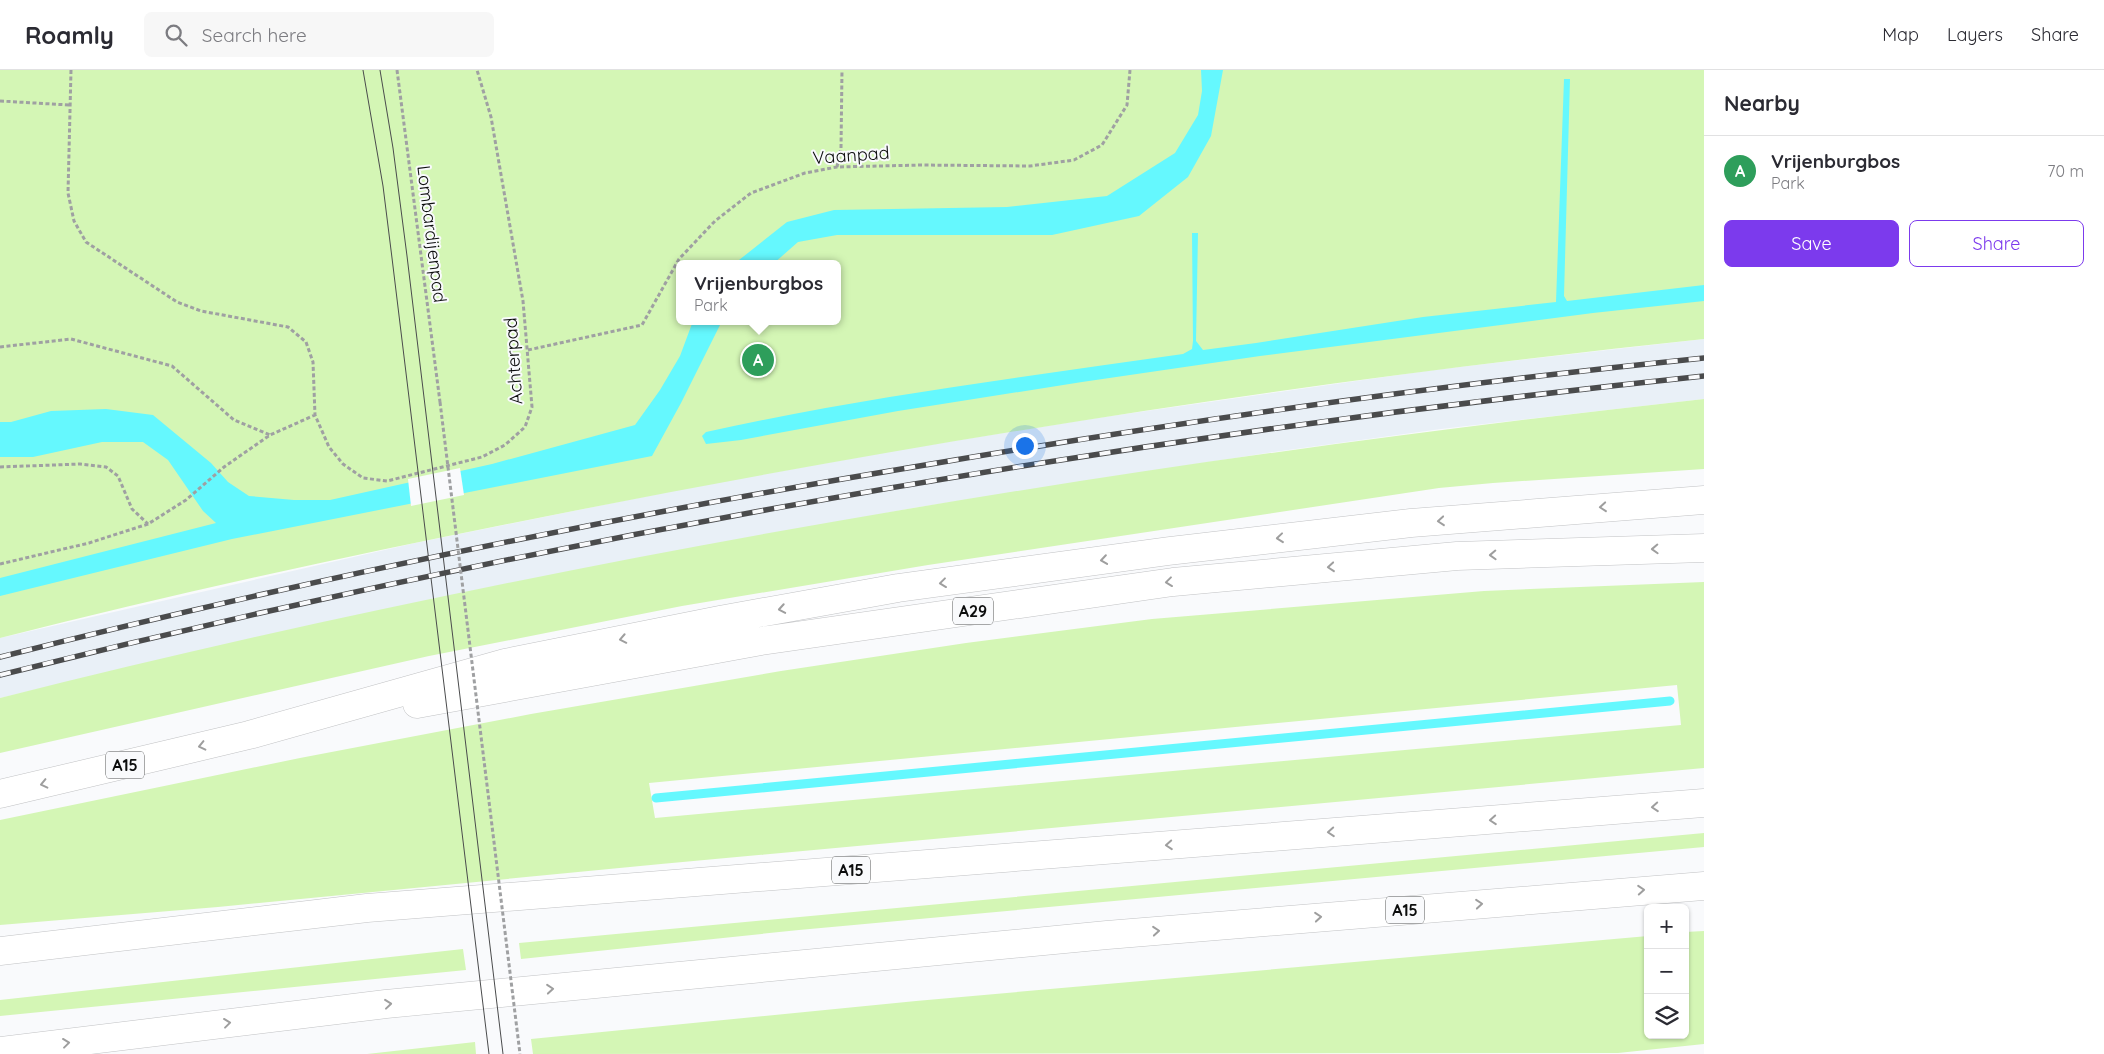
<!DOCTYPE html>
<html lang="en">
<head>
<meta charset="utf-8">
<style>
	body { margin:0; font-family:Quicksand,sans-serif; background:#f7f7f7; color:#2b2b33 }
	.controls { position:absolute; right:15px; bottom:15px; display:grid; overflow:hidden; border-radius:8px; box-shadow:0 1px 4px #0004 }
	.controls button { width:45px; height:45px; display:grid; place-items:center; padding:0; border:0; border-bottom:1px solid #e1e1e2; background:#fff; color:#2b2b33; font:25px sans-serif }
	.you { position:absolute; left:1024px; top:375px; width:18px; height:18px; margin:-12px; border:4px solid #fff; border-radius:50%; background:#1a73e8; box-shadow:0 0 0 8px #1a73e833 }
	.badge { display:grid; place-items:center; width:32px; height:32px; border-radius:50%; background:#7c3aed; color:#fff; font-size:16px; font-weight:700 }
	.pin { position:absolute; translate:-50% -50%; border:2px solid #fff; box-shadow:0 1px 5px #0006 }
	.popup { position:absolute; left:676px; top:190px; width:165px; height:65px; box-sizing:border-box; display:grid; place-content:center; border-radius:8px; background:#fff; filter:drop-shadow(0 1px 4px #0005); font-size:16px; white-space:nowrap; color:#7c7c81 }
	.popup b { font-size:19px; color:#2b2b33 }
	.popup::after { content:''; position:absolute; left:50%; top:100%; margin-left:-10px; border:10px solid transparent; border-top-color:#fff }
	.list { margin:0; padding:0; list-style:none }
	h2 { display:flex; justify-content:space-between; align-items:center; height:65px; margin:0; padding:0 20px; font-size:21px }
	h2 small { font-size:16px; font-weight:400; color:#7c7c81 }
	.list li { display:grid; grid-template-columns:32px 1fr auto; gap:15px; align-items:center; box-sizing:border-box; height:70px; padding:0 20px; border-top:1px solid #e1e1e2 }
	.list b { display:block; font-size:19px; white-space:nowrap }
	.list p { margin:0; font-size:16px; white-space:nowrap; color:#7c7c81 }
	.list em { font-size:16px; font-style:normal; color:#7c7c81 }
	.actions { display:flex; gap:10px; padding:15px 20px }
	.actions a { flex:1; padding:11px 0; border:1px solid #7c3aed; border-radius:8px; text-align:center; font-size:18px; color:#7c3aed }
	.actions .main { background:#7c3aed; color:#fff }
	.icon { flex:none; width:28px; height:28px; fill:none; stroke:currentColor; stroke-width:2; stroke-linecap:round; stroke-linejoin:round }
	.map { position:relative; flex:none; width:1704px; height:984px; overflow:hidden }
	header { display:flex; align-items:center; gap:30px; box-sizing:border-box; height:70px; padding:0 25px; background:#fff; border-bottom:1px solid #e1e1e2 }
	header strong { font-size:24px }
	nav { display:flex; gap:28px; margin-inline-start:auto; font-size:18px }
	.search { width:350px; height:45px; background:#f7f7f7; display:flex; align-items:center; gap:12px; box-sizing:border-box; padding:0 18px; border-radius:8px; color:#7c7c81; font-size:19px }
	main { display:flex }
	aside { flex:1; background:#fff }
	.map>svg:first-child { display:block }
</style>
</head>
<body>
<header>
<strong>Roamly</strong>
<div class="search"><svg class="icon" aria-label="search" viewBox="0 0 24 24"><circle cx="10" cy="10" r="6"/><path d="M15 15l6 6"/></svg>Search here</div>
<nav><a>Map</a><a>Layers</a><a>Share</a></nav>
</header>
<main>
<div class="map">
<svg width="1704" height="984" viewBox="0 0 1704 984">
	<rect width="100%" height="100%" fill="#f9fafc"/>
	<path fill="#e9f0f7" d="M1704,269v60l-263,30 -167,23 -361,56 -427,80 -223,48 -263,62v-60l415,-95 282,-57 207,-37 186,-30 343,-49z"/>
	<path fill="#d4f6b5" fill-rule="evenodd" d="M0,0h1704v269c-390,41 -777,101 -1161,178 -181,36 -363,75 -543,121zM679,194h158v57h-158z
		M1704,329v70l-211,14 -54,5 -511,77 -246,41 -253,50 -429,97v-55c560,-141 1131,-236 1704,-299z
		M1704,512v186l-1043,96 -443,43 -218,18v-105l300,-62 231,-44 250,-43 185,-28 186,-24 332,-28zM1677,615l4,40 -1026,93 -6,-35z
		M1704,763v14l-905,83 -278,29 -2,-16z
		M1704,861v113l-86,9 -1085,1 -2,-15 385,-38 732,-65v99h37v-103z
		M463,879l3,21 -466,46v-16z
		M475,972l1,12h-109z"/>
	<path fill="#65f8fe" d="M1201,0h22l-12,66 -23,41 -49,39 -87,19h-215l-39,7 -25,22h-39l53,-42 47,-12 173,-3 100,-11 68,-43 23,-38 4,-24z
		M1564,9h6l-6,217 3,5 137,-16v16l-111,12 -333,43 -178,26 -184,29 -157,29 -35,4 -4,-8 4,-4c157,-35 318,-55 477,-78l9,-5 1,-8 -1,-108h6l-2,108 7,9 53,-7 167,-26 133,-15z
		M693,251h29l-41,82 -29,53 -420,83 -232,57v-18l216,-55 -13,-12 -35,-51 -25,-18h-41l-69,15h-33v-35h11l40,-11 55,-2 47,6 58,48 17,19 21,14 45,4h36l162,-36 143,-39 25,-35 20,-34z"/>
	<path fill="#f9fafc" d="M460,398l4,27 -53,11 -3,-27z"/>
	<g fill="none" stroke-linecap="round" stroke-linejoin="round">
		<path stroke="#65f8fe" stroke-width="9" d="M656,728l1014,-97"/>
		<g stroke="#c1c2c4" stroke-width="29">
			<path id="motorway" d="M417,634l344,-63 412,-59 284,-26 247,-8
				M0,724l249,-59 256,-72 215,-43 178,-32 271,-37 242,-28 293,-23
				M0,881l367,-43 1337,-105
				M0,981l386,-47 721,-69 597,-49"/>
		</g>
		<path stroke="#9fa0a2" stroke-width="3" stroke-dasharray="4 2.5" stroke-linecap="butt" d="M71,0l-3,123 6,28 12,21 91,60 24,9 87,16 18,15 7,20 2,53 14,32 14,17 20,14 24,3 95,-24 23,-12 20,-18 7,-20 -9,-106 -32,-184 -14,-47
			M397,0l43,332
			M0,31l69,4
			M837,97l4,-19 1,-78
			M0,277l71,-8 101,27 62,54 36,15
			M528,280l114,-25 37,-66 36,-38 36,-28 54,-20 32,-6 84,-2 109,1 44,-6 28,-15 25,-40 3,-35
			M0,397l80,-3 26,3 12,9 14,33 16,15
			M0,494l89,-21 59,-19 38,-24 38,-33 46,-32 45,-20"/>
		<use href="#motorway" stroke="#fff" stroke-width="28"/>
		<path stroke="#4a4b4c" stroke-width="1" d="M363,0l20,116 9,72 97,796
			M380,0l13,78 14,108 96,798"/>
		<g stroke="#4a4b4c" stroke-width="5.5">
			<path id="rail" d="M0,587c309,-78 622,-142 937,-194 254,-43 510,-79 767,-105
				M0,605c560,-140 1130,-239 1704,-299"/>
		</g>
		<use href="#rail" stroke="#f9fafc" stroke-width="4" stroke-dasharray="11" stroke-linecap="butt"/>
		<path stroke="#9fa0a2" stroke-width="3" stroke-dasharray="4 2.5" stroke-linecap="butt" d="M440,332l80,652"/>
	</g>
	<defs><path id="oneway-chevron" d="M-2-3.5L2.5 0L-2 3.5" fill="none" stroke-width="1.6" stroke-linecap="round" stroke-linejoin="round" transform="scale(1.25)"/></defs>
	<g stroke="#9e9e9e">
		<use href="#oneway-chevron" transform="translate(1603 437) rotate(175)"/>
		<use href="#oneway-chevron" transform="translate(1441 451) rotate(175)"/>
		<use href="#oneway-chevron" transform="translate(1280 468) rotate(174)"/>
		<use href="#oneway-chevron" transform="translate(1655 479) rotate(178)"/>
		<use href="#oneway-chevron" transform="translate(1493 485) rotate(178)"/>
		<use href="#oneway-chevron" transform="translate(1104 490) rotate(172)"/>
		<use href="#oneway-chevron" transform="translate(1331 497) rotate(175)"/>
		<use href="#oneway-chevron" transform="translate(1169 512) rotate(173)"/>
		<use href="#oneway-chevron" transform="translate(943 513) rotate(173)"/>
		<use href="#oneway-chevron" transform="translate(782 539) rotate(170)"/>
		<use href="#oneway-chevron" transform="translate(623 569) rotate(169)"/>
		<use href="#oneway-chevron" transform="translate(202 676) rotate(167)"/>
		<use href="#oneway-chevron" transform="translate(44 714) rotate(167)"/>
		<use href="#oneway-chevron" transform="translate(1655 737) rotate(176)"/>
		<use href="#oneway-chevron" transform="translate(1493 750) rotate(176)"/>
		<use href="#oneway-chevron" transform="translate(1331 762) rotate(176)"/>
		<use href="#oneway-chevron" transform="translate(1169 775) rotate(176)"/>
		<use href="#oneway-chevron" transform="translate(1641 820) rotate(-4)"/>
		<use href="#oneway-chevron" transform="translate(1479 834) rotate(-5)"/>
		<use href="#oneway-chevron" transform="translate(1318 847) rotate(-5)"/>
		<use href="#oneway-chevron" transform="translate(1156 861) rotate(-5)"/>
		<use href="#oneway-chevron" transform="translate(550 919) rotate(-5)"/>
		<use href="#oneway-chevron" transform="translate(388 934) rotate(-6)"/>
		<use href="#oneway-chevron" transform="translate(227 953) rotate(-7)"/>
		<use href="#oneway-chevron" transform="translate(66 973) rotate(-7)"/>
	</g>
	<g text-anchor="middle" dominant-baseline="central" stroke-width="4" stroke-linejoin="round" paint-order="stroke">
		<g fill="#f9fafc" stroke="#535455" stroke-width="1">
			<rect x="953" y="527.5" width="40" height="27" rx="4"/>
			<rect x="106" y="681.5" width="38" height="27" rx="4"/>
			<rect x="832" y="786.5" width="38" height="27" rx="4"/>
			<rect x="1386" y="826.5" width="38" height="27" rx="4"/>
		</g>
		<g font-size="16" font-weight="bold" fill="#0c0d0d">
			<text x="973" y="541">A29</text>
			<text x="125" y="695">A15</text>
			<text x="851" y="800">A15</text>
			<text x="1405" y="840">A15</text>
		</g>
		<g font-size="18" fill="#0c0d0d" stroke="#f9fafc">
			<text transform="translate(851 85) rotate(-4)">Vaanpad</text>
			<text transform="translate(432 164) rotate(83)">Lombardijenpad</text>
			<text transform="translate(513 291) rotate(-94)">Achterpad</text>
		</g>
	</g>
</svg>
<div class="controls">
<button>+</button>
<button>−</button>
<button><svg class="icon" aria-label="layers" viewBox="0 0 24 24"><path d="M12 4l9 5-9 5-9-5zM3 14l9 5 9-5"/></svg></button>
</div>
<div class="you"></div>
<div class="pin badge" style="left:758px;top:290px;background:#2e9e5b">A</div>
<div class="popup"><b>Vrijenburgbos</b>Park</div>
</div>
<aside>
<h2>Nearby<small></small></h2>
<ul class="list">
<li><span class="badge" style="background:#2e9e5b">A</span><div><b>Vrijenburgbos</b><p>Park</p></div><em>70 m</em></li>
</ul>
<div class="actions"><a class="main">Save</a><a>Share</a></div>
</aside>
</main>
</body>
</html>
